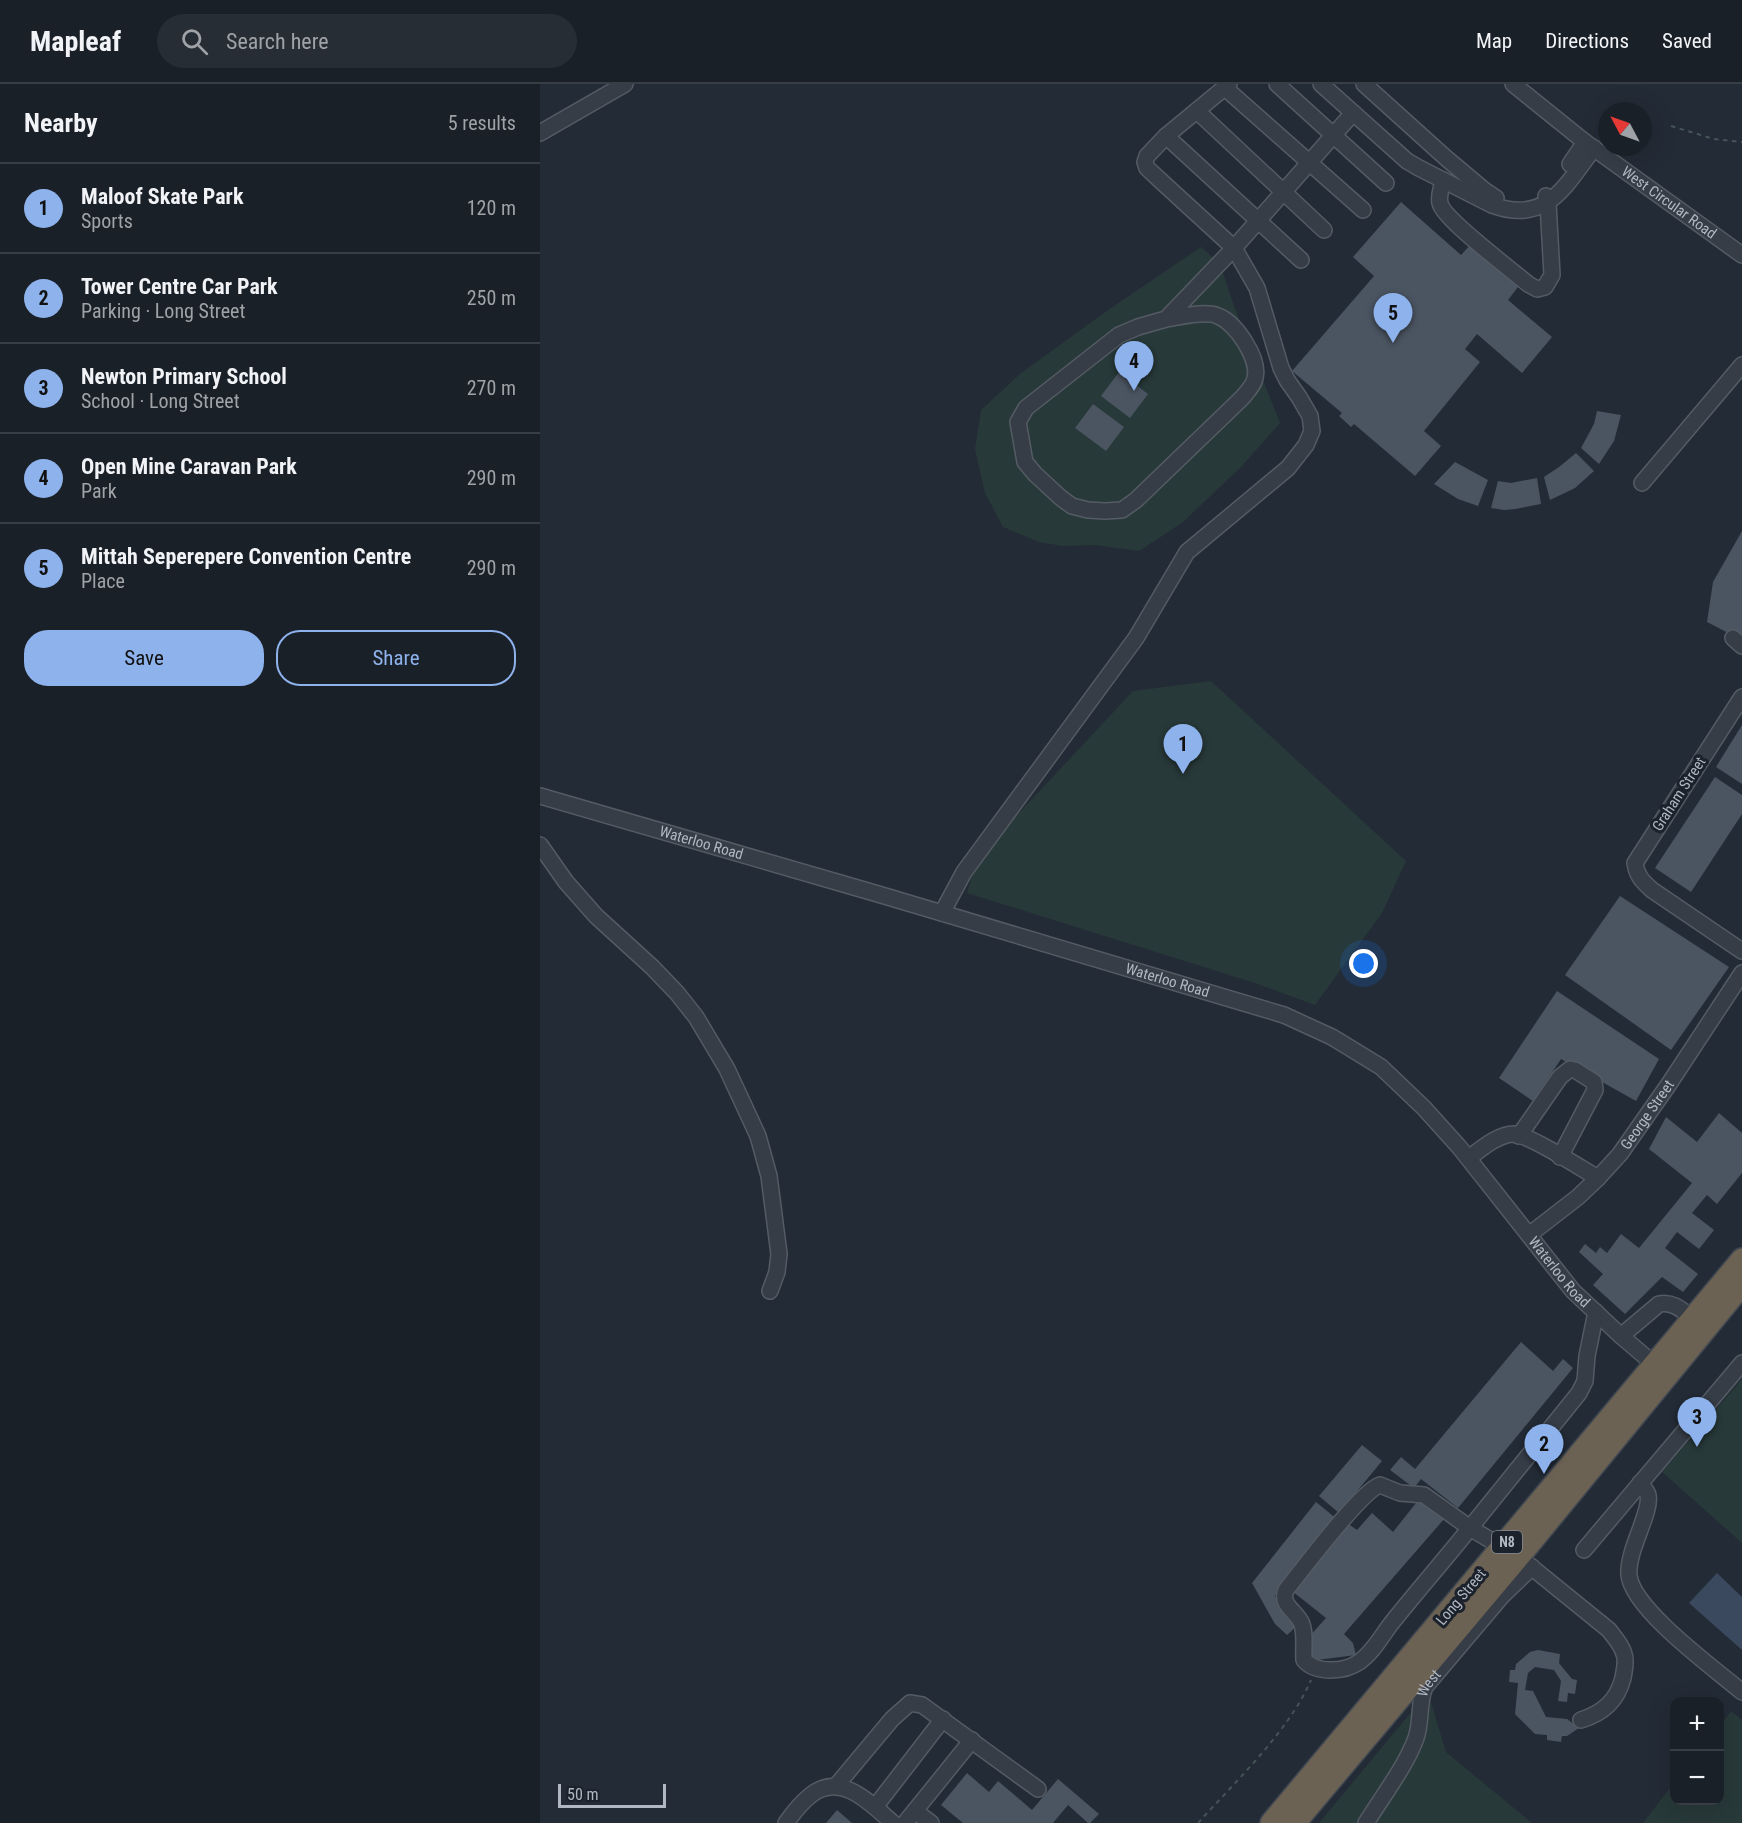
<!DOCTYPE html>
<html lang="en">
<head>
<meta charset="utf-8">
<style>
	body { margin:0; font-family:"Roboto Condensed",sans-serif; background:#272d34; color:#f1f3f6 }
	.controls { position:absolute; right:18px; bottom:18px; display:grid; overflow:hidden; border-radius:12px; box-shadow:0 6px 24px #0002 }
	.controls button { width:54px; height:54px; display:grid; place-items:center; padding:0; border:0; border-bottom:2px solid #383e45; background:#1a2028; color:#f1f3f6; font:30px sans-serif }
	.compass { position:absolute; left:1058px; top:18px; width:54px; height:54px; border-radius:50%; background:#1a2028; box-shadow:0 6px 24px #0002; rotate:311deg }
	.scale { position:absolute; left:18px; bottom:15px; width:108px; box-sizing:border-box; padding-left:6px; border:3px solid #b1b8c3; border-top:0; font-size:16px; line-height:21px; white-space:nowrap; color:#b1b8c3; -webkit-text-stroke:4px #1c222b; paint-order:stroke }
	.you { position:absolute; left:824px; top:880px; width:21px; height:21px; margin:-15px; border:4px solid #fff; border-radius:50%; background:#1a73e8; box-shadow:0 0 0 9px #1a73e833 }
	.badge { display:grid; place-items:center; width:39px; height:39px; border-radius:50%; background:#8db2ec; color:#111; font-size:20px; font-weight:700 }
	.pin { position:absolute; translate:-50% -50px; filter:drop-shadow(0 2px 3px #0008) }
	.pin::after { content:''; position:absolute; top:32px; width:21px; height:18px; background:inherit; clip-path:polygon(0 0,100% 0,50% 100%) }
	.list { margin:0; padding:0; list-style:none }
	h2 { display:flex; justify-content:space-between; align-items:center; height:78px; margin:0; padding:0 24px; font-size:26px }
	h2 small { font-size:20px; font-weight:400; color:#9fa3a8 }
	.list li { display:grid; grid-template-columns:39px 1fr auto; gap:18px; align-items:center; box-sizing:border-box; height:90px; padding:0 24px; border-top:2px solid #383e45 }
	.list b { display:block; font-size:22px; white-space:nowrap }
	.list p { margin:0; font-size:20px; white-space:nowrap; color:#9fa3a8 }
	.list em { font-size:20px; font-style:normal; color:#9fa3a8 }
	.actions { display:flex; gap:12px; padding:18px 24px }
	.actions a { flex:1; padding:14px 0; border:2px solid #8db2ec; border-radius:24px; text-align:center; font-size:21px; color:#8db2ec }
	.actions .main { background:#8db2ec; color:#111 }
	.icon { flex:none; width:33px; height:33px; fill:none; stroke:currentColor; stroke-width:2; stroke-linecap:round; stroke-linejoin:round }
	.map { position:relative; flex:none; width:1202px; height:1739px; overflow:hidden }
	header { display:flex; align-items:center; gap:36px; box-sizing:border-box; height:84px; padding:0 30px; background:#1a2028; border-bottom:2px solid #383e45 }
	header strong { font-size:28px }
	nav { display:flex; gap:33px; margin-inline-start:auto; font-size:21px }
	.search { width:420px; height:54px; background:#272d34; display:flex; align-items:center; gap:15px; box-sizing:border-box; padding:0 21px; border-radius:33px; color:#9fa3a8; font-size:22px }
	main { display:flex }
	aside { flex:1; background:#1a2028 }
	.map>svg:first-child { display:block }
</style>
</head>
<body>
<header>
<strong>Mapleaf</strong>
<div class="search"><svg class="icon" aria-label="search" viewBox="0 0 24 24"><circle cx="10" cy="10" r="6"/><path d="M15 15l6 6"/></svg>Search here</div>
<nav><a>Map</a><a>Directions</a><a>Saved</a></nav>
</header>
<main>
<aside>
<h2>Nearby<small>5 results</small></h2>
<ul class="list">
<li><span class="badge">1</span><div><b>Maloof Skate Park</b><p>Sports</p></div><em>120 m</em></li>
<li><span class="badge">2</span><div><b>Tower Centre Car Park</b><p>Parking · Long Street</p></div><em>250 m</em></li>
<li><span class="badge">3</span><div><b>Newton Primary School</b><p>School · Long Street</p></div><em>270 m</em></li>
<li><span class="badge">4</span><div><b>Open Mine Caravan Park</b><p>Park</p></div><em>290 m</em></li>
<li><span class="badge">5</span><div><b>Mittah Seperepere Convention Centre</b><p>Place</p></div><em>290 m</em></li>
</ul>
<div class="actions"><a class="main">Save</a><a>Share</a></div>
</aside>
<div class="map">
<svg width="1202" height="1739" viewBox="0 0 1202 1739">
	<rect width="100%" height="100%" fill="#232b36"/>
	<path fill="#283939" d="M661,163l19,17 14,42 46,117 -39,44 -59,56 -43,28 -44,-6 -32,1 -24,-4 -36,-15 -18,-34 -10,-44 6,-39 40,-37 90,-65z
		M671,597l195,180 -24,52 -67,92 -60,-22 -288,-90 11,-36 155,-166z
		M1202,1295v164l-80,-71z
		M888,1608l18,60 86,71h-213z
		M1191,1627l11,9v103h-99l31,-40v17h46v-74z"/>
	<path fill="#3a495e" d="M1177,1489l25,24v53l-53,-47z"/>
	<path fill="#4b5562" d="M861,118l60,53 12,-13 48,41 -13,17 44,37 -30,36 -45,-39 -12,15 15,13 -56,69 17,15 -26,30 -61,-52 -3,3 -12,-11 3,-3 -50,-42 82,-95 -21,-19z
		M579,288l29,22 -18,24 -29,-22z
		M553,320l31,23 -18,24 -31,-23z
		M1057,327l24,4 -7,26 -15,23 -18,-16 13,-24z
		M1036,369l18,18 -19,17 -25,12 -6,-23 15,-10z
		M915,378l33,18 -10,26 -20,-7 -24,-15z
		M997,394l4,26 -26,5 -11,1 -13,-2 7,-27 13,2z
		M1202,447v109l-35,-18 6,-40z
		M1202,641v59l-26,-17z
		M1175,693l27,18v19l-51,78 -36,-24z
		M1080,812l109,71 -58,83 -106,-75z
		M1017,907l102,68 -23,42 -75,-42 -28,42 -34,-23z
		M1179,1029l23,20v40l-25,31 -10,-9 -15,18 22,17 -15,19 -22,-17 -12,16 33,26 -15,18 -21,-15 -37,37 -32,-29 10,-11 -24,-22 6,-8 11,9 4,-6 7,6 14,-19 18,14 53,-65 -43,-34 17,-32 31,25z
		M981,1258l32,29 10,-12 10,9 -115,140 -37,-29 -7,9 -24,-18 11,-13 14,12z
		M822,1361l20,16 -43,52 -20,-17z
		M880,1414l25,20 -101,116 9,9 3,12 -47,6 -2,-22 19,-21 -34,-27 55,-68 10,7 15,-17 21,19z
		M776,1418l22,18 -63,76 9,19 13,11 -10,9 -12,-11 -23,-41z
		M998,1566l22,4 -1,9 13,16 5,1 -2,14 -7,-1 -1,9 -9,-1 3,-20 -7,-11 -19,-3 -7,6 -3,17 8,1 13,26 21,2 12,9 -12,8h-5l-1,6 -14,-2v-5l-12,-1 -20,-20 3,-31 -9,-1 1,-12h5l1,-6 14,-12z
		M427,1689l22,19 9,-11 34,29 26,-31 41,35 -9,9h-2l-20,-18 -15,18h-90l-22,-18z
		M297,1726l15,13h-26z"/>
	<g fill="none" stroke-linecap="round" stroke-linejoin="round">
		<g stroke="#545b64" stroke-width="18">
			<g id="minor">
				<path d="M737,0l109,99"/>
				<path d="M781,0l86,77 12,7 73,37c55,20 73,-19 102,-57"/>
				<path d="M824,0l82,74 38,32 12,8"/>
				<path id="s1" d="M973,0l72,58 157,113"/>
				<path d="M685,4l138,122"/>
				<path d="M657,27l127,119"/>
				<path d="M0,49l85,-49"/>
				<path d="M626,52l135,124"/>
				<path d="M1030,80l15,-22"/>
				<path d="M903,96c-1,7 -5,16 -3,23 3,16 72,67 88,81l9,5 8,-2 7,-12 -4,-72 -2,-7"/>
				<path d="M626,235c14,-2 40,-9 52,-3 18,7 42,43 37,62 -1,7 -8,14 -13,20l-106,102 -14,10 -17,1 -17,-1 -16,-4 -11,-8 -26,-24 -10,-12 -7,-40 8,-14 93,-73 19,-8 28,-8 68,-71 119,-135"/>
				<path d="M1102,399l100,-118"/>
				<path d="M1193,554l9,8"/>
				<path d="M1202,613l-107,166c2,13 7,18 17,27l90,61"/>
				<path id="s2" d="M0,712l338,98 406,121 48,22 49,30 43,41 36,40 113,143 48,45 40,34"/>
				<path d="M0,761l26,37 30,34 56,51 25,26 19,24 31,52 31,67 11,40 10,78 -2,18 -7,19"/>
				<path d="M402,829l22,-41 172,-234 51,-86 101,-84 18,-23 6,-14 -2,-15 -11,-19 -12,-17 -6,-12 -24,-80 -23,-40 -72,-66 -15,-14 -2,-6 2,-6 19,-20 63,-52"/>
				<path d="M979,1052l41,-59 10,-8 5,1 19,12 1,8 -35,67"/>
				<path d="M929,1074c12,-9 29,-24 45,-24 16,1 68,35 84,44"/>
				<path id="s3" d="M989,1151l49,-38 20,-19 22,-24 49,-70 73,-111"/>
				<path d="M1081,1252l38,-32c14,-3 23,6 33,14"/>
				<path d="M1100,1399c3,4 7,8 8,12 4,17 -21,55 -19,80 3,34 86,94 113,117"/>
				<path d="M840,1401l20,8 24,2 46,33c-25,31 -51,61 -76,92 -11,13 -20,32 -35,42 -14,10 -43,12 -55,-2 -1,-11 2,-28 -3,-38 -6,-12 -21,-17 -15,-32 16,-20 75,-99 94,-105z"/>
				<path d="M1044,1466l158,-187"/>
				<path d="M1041,1636c22,-7 36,-19 42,-42 1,-7 4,-17 1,-24 -2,-9 -10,-17 -15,-24l-90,-73 -49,-29 109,-135 6,-12 2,-25 9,-44"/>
				<path d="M296,1702l56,-67 18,-16 12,2 116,84"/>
				<path d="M335,1723l68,-88"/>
				<path d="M375,1727l16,12"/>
				<path d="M246,1739c7,-10 16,-21 25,-28 30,-24 60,9 82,28"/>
				<path d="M365,1739l67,-83"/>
				<path id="s4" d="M826,1739c16,-26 40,-57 50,-85 6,-17 2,-35 9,-51l77,-91 30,-29"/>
			</g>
		</g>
		<g stroke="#414851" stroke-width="24">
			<path id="highway" d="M731,1739l471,-564
				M755,1739l233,-277 214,-261"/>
		</g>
		<path stroke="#445457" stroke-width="2" stroke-dasharray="4.5 4.5" stroke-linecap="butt" d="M1131,42l43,13 28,3
			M658,1739c38,-42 91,-92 113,-143"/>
		<use href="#minor" stroke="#363d47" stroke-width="15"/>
		<use href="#highway" stroke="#6c6254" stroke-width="21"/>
	</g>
	<g text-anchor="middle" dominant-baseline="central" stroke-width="6" stroke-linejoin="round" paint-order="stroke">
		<rect fill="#1c222b" stroke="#848b95" stroke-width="1.5" x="952" y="1447" width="30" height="22" rx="4.5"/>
		<g font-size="14" font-weight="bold" fill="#b1b8c3">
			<text x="967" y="1458">N8</text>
		</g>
		<g font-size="15" fill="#b1b8c3" stroke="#1c222b">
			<text stroke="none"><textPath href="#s1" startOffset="196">West Circular Road</textPath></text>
			<text transform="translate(1139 710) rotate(-57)">Graham Street</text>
			<text stroke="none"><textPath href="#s2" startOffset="168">Waterloo Road</textPath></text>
			<text stroke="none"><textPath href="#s2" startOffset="654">Waterloo Road</textPath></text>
			<text stroke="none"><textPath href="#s3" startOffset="170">George Street</textPath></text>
			<text stroke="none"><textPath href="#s2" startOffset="1158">Waterloo Road</textPath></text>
			<text transform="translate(921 1513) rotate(-50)">Long Street</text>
			<text stroke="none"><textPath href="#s4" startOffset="156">West</textPath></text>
		</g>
	</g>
</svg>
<div class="controls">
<button>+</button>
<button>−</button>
</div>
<svg class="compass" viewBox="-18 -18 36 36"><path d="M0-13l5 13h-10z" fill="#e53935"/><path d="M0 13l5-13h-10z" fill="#9fa3a8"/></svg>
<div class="scale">50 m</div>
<div class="you"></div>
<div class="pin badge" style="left:643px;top:690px">1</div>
<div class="pin badge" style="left:1004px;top:1390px">2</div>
<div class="pin badge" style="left:1157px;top:1363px">3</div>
<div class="pin badge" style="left:594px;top:307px">4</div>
<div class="pin badge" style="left:853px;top:259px">5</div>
</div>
</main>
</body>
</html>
